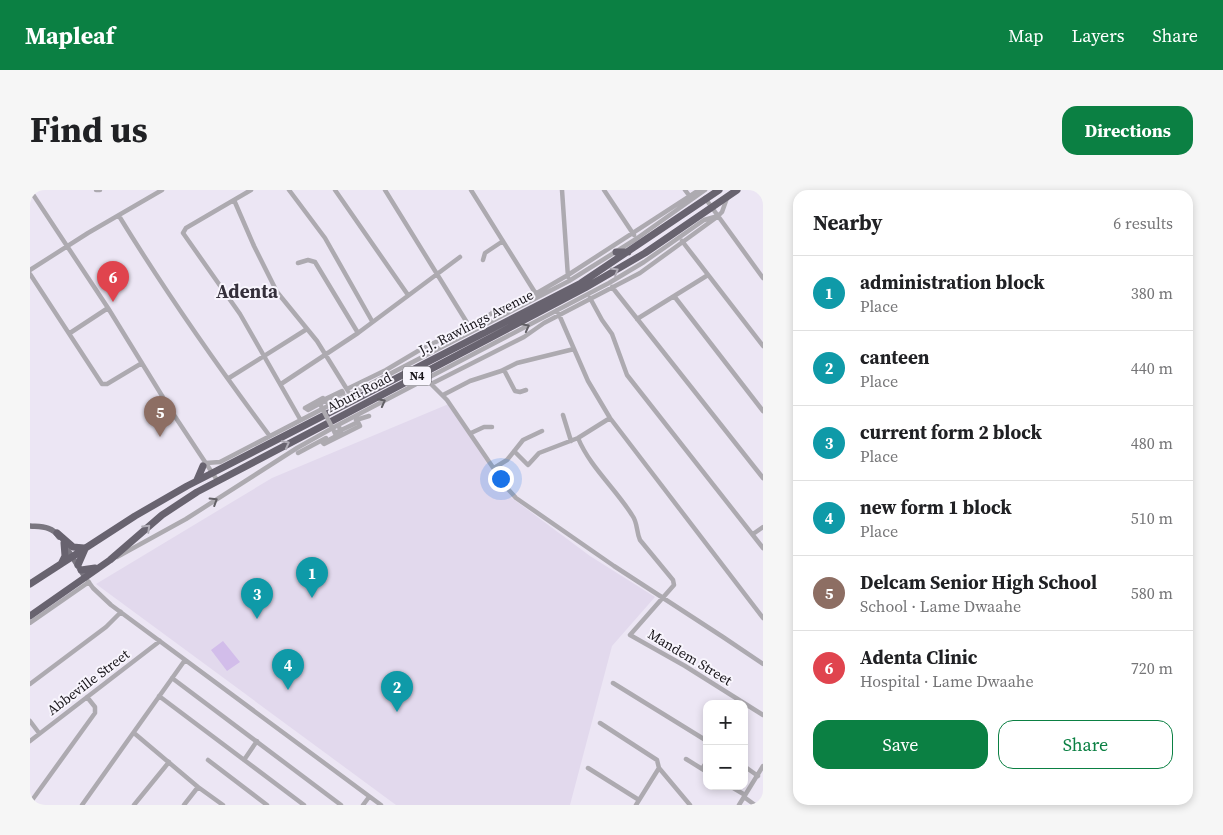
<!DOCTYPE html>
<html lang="en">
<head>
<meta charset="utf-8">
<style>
	body { margin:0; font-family:"Source Serif 4",serif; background:#f6f6f6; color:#202124 }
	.controls { position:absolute; right:15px; bottom:15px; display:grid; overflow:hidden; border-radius:10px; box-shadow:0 2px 8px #0003 }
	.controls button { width:45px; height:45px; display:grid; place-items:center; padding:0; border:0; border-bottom:1px solid #e0e0e0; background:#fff; color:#202124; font:25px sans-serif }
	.you { position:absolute; left:470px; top:288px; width:18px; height:18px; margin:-12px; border:4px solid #fff; border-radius:50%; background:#1a73e8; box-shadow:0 0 0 8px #1a73e833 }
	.badge { display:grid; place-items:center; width:32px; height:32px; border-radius:50%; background:#0b8043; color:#fff; font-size:16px; font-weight:700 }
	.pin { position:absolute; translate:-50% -41px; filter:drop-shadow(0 1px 2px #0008) }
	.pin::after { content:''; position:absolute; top:26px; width:18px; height:15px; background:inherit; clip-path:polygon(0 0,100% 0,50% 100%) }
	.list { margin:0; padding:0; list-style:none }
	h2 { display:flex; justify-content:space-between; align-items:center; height:65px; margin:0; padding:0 20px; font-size:21px }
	h2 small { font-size:16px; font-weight:400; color:#757577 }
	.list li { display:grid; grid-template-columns:32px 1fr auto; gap:15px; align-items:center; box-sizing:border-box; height:75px; padding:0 20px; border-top:1px solid #e0e0e0 }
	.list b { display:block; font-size:19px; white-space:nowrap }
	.list p { margin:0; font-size:16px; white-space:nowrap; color:#757577 }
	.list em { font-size:16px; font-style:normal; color:#757577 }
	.actions { display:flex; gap:10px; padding:15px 20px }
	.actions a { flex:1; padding:11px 0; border:1px solid #0b8043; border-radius:15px; text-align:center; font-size:18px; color:#0b8043 }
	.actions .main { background:#0b8043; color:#fff }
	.map { position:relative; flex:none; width:733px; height:615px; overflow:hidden; border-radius:15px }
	header { display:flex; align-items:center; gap:30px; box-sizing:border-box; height:70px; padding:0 25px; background:#0b8043; color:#fff }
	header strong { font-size:24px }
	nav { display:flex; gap:28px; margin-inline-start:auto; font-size:18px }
	.intro { display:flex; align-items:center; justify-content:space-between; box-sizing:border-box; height:120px; padding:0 30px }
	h1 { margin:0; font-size:35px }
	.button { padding:12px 22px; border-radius:15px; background:#0b8043; color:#fff; font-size:18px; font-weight:700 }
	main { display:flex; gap:30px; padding:0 30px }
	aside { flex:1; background:#fff; border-radius:15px; box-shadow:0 2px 8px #0003 }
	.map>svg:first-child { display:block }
</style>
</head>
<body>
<header>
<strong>Mapleaf</strong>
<nav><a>Map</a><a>Layers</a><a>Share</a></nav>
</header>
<div class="intro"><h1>Find us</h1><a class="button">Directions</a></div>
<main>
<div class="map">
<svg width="733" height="615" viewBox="0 0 733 615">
	<rect width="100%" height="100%" fill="#ece6f4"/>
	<path fill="#e2d9ed" d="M421,213l61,95 78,58 65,41 -43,49 -42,159h-174l-300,-221 176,-106z"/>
	<path fill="#d2bdea" d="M193,451l17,21 -13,9 -16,-21z"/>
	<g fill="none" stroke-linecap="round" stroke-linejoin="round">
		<path stroke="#adaab0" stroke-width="4.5" d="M0,0l78,118 64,104 45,68
			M66,0h4
			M221,0l-65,38 -3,5 57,81 60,105
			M259,0l36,48 47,83
			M305,0l73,105
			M355,0l86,139
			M441,0l65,104
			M532,0l6,87
			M574,0l30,45
			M655,0l6,8
			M675,8l58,80
			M204,10l20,46 23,46 40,49 31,50
			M89,26c46,75 97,148 150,219
			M652,51l81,105
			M453,70l2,-7 18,-12
			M268,73l10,-3 7,2 43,71
			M0,80l58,-37 74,-43
			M0,84l72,110h5l35,-21
			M582,97l151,191
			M644,106l89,115
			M560,108l12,22 10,14 15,41 136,173
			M527,120l31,71 22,37 153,200
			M607,129l71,-44
			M40,143l38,-25
			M474,180l11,21 5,1 6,-2
			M199,188l78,-49
			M396,189l21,21 60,88 9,10 98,68 109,71 40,27
			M251,194l77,-51 102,-76
			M401,194l93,-47 20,-14 96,-50 77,-56
			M317,199l39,-19 37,-22 58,-27 11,-8 38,-16 38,-22 131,-85
			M413,205l27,-14 31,-10 16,-8 57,-14
			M289,212l23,-11 1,2c-12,5 -24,11 -35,17l-3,-2 18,-10 6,7
			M533,225l8,26
			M326,230l13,-4
			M305,243l23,-11 2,4 -36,18 -1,-1 19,-10 -4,-8
			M441,243l13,-6h8
			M548,248c12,29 37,50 54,77 6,8 4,16 8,25l33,40 1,5 -44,50 55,31 78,49
			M484,261l14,14 11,-12 39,-15 32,-20
			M268,263l28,-15
			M176,273l14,-1 349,-181 67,-42 69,-49
			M464,278l13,-8 16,-20 19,-9
			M723,344l10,-7
			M87,367l69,-38 111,-71 41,-23 271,-142 35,-21 60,-42 14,-4 4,-4 5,-14
			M55,387l8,11 18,17 270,200
			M0,433l59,-41
			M142,488l169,127
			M583,493l94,58
			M0,494l76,-57 15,-15
			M129,506l145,109
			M0,531l9,12
			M570,533l57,37 2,8 31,37
			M104,543l64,54 25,18
			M0,551l130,-100
			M656,569l21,13
			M178,570l59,45
			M214,570l13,-19
			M714,576l14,10
			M558,578l51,32
			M672,579l5,-8
			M700,596l15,9
			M714,607l11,8
			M0,613l65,-90v-6l-8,-10
			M52,615l103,-145
			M104,615l35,-43
			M154,615l14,-18
			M333,615l6,-8
			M606,615l23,-37
			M709,615l24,-39"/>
		<path stroke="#7a7680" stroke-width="5.5" d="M0,336c12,1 22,0 29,11
			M34,354l21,33"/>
		<path stroke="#68636f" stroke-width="7" d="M586,62h12
			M167,290l6,-14
			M27,343l16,14 11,1
			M32,372l3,-6 -1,-13
			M48,375l7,-16
			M51,380l14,-2
			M0,394l105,-68 52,-30 394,-203 138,-93
			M0,426l80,-56 52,-45 35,-23 388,-204 60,-35 92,-63"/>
		<path stroke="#adaab0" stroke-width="4.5" d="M289,212l16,31"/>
	</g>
	<defs><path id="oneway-chevron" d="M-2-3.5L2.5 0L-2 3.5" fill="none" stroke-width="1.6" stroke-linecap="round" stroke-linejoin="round" transform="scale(1.25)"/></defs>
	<g stroke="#b0acb6">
		<use href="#oneway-chevron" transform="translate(585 81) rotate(-31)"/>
		<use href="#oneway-chevron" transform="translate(256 254) rotate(-28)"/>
		<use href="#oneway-chevron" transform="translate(117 338) rotate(-44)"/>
	</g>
	<g stroke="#626065">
		<use href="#oneway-chevron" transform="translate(496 137) rotate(-28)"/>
		<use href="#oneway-chevron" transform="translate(352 212) rotate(-28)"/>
		<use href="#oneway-chevron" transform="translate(184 311) rotate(-32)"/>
	</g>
	<g text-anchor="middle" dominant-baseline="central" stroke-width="4" stroke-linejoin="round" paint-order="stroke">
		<rect fill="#f8f5fd" stroke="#5b585e" stroke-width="1" x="373" y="176.5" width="28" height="19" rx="4"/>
		<g font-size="12" font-weight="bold" fill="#18151a">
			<text x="387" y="186">N4</text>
		</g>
		<g font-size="14" fill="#18151a" stroke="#f8f5fd">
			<text transform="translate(446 132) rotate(-27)">J.J. Rawlings Avenue</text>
			<text transform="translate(329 202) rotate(-27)">Aburi Road</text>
			<text transform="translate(660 467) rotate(31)">Mandem Street</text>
			<text transform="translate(58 492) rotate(-37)">Abbeville Street</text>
		</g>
		<g font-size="19" font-weight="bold" fill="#35303b" stroke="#f8f5fd">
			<text x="217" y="101">Adenta</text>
		</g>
	</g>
</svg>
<div class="controls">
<button>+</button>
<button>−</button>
</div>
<div class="you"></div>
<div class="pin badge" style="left:282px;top:408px;background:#0f9aa8">1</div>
<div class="pin badge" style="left:367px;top:522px;background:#0f9aa8">2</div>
<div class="pin badge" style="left:227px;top:429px;background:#0f9aa8">3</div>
<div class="pin badge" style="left:258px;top:500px;background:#0f9aa8">4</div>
<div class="pin badge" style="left:130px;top:247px;background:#8d6e63">5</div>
<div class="pin badge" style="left:83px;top:112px;background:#e0444e">6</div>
</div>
<aside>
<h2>Nearby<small>6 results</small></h2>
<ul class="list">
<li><span class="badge" style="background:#0f9aa8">1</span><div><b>administration block</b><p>Place</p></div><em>380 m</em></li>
<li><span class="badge" style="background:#0f9aa8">2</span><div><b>canteen</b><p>Place</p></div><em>440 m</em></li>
<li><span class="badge" style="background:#0f9aa8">3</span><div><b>current form 2 block</b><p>Place</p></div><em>480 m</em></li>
<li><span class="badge" style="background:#0f9aa8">4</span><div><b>new form 1 block</b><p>Place</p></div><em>510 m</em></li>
<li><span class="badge" style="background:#8d6e63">5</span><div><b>Delcam Senior High School</b><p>School · Lame Dwaahe</p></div><em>580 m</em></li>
<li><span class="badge" style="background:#e0444e">6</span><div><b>Adenta Clinic</b><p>Hospital · Lame Dwaahe</p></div><em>720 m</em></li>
</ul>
<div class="actions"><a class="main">Save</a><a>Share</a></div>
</aside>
</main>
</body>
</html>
